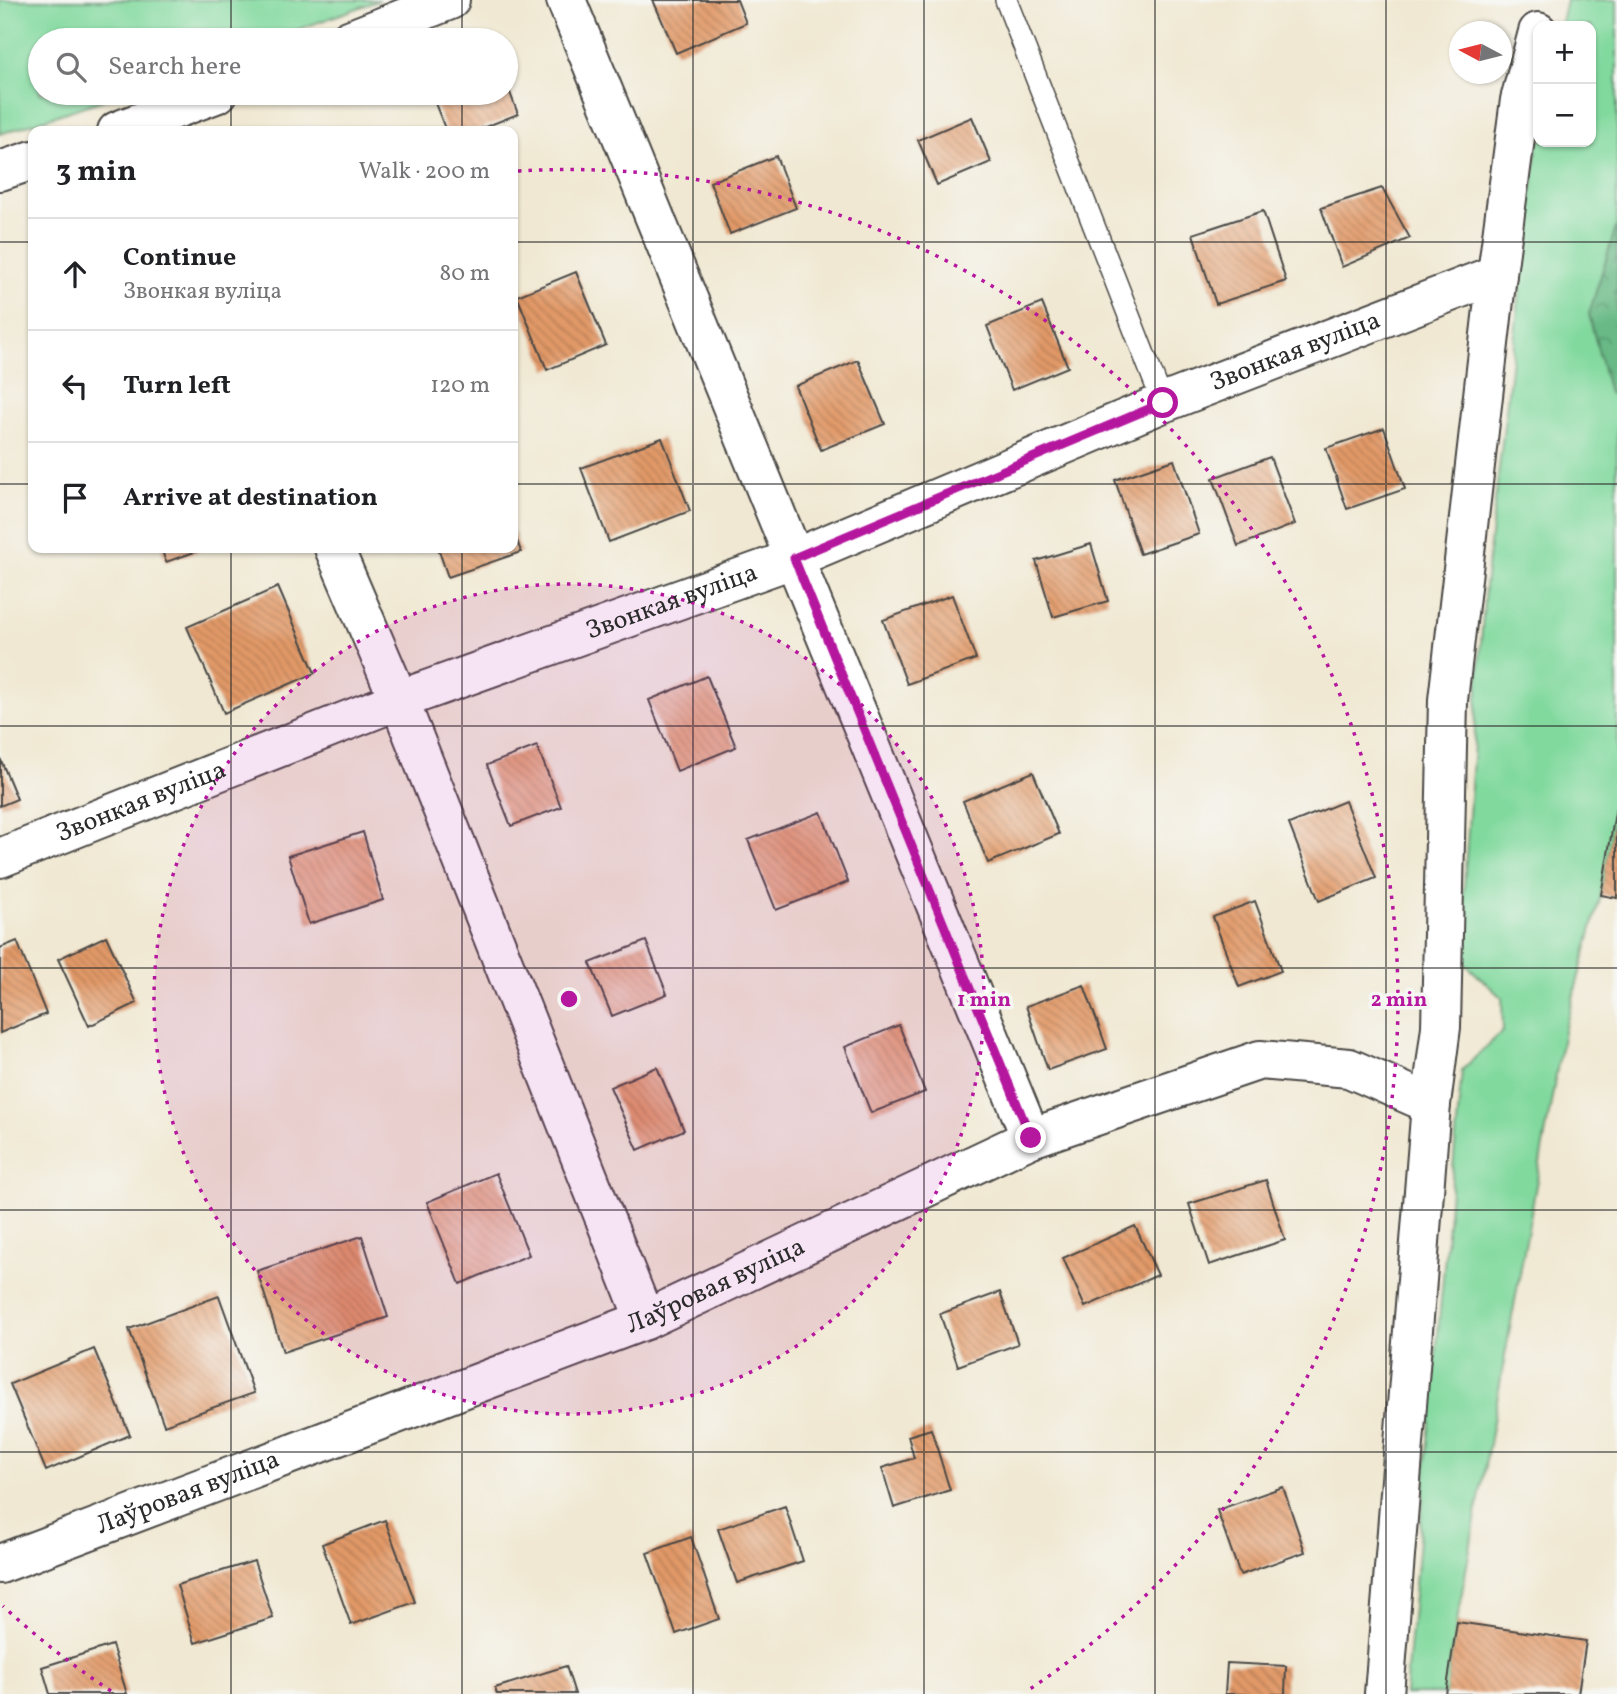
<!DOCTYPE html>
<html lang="en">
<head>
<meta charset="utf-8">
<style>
	body { margin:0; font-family:Vollkorn,serif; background:#f2f2f2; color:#202124 }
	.controls { position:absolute; right:21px; top:21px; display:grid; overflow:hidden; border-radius:14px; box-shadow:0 2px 5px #0004 }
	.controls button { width:63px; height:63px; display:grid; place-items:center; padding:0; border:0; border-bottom:2px solid #e0e0e0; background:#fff; color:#202124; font:35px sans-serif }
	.compass { position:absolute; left:1449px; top:21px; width:63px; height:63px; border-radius:50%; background:#fff; box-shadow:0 2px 5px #0004; rotate:277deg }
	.stop { position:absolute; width:21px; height:21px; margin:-16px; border:5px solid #b5179e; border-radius:50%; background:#fff }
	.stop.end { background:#b5179e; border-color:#fff; box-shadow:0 2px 7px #0008 }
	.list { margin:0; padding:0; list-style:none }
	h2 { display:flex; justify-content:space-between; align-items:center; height:91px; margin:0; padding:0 28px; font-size:30px }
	h2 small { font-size:23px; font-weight:400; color:#757577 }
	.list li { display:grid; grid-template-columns:46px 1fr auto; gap:21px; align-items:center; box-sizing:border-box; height:112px; padding:0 28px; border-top:2px solid #e0e0e0 }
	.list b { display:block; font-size:26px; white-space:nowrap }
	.list p { margin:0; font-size:23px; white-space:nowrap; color:#757577 }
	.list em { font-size:23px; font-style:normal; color:#757577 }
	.icon { flex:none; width:38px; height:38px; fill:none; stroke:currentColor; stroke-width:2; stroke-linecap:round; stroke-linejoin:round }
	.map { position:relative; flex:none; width:1617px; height:1694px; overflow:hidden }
	.search { position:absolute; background:#fff; box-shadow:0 2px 5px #0004; left:28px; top:28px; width:490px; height:77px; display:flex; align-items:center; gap:18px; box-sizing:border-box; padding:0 24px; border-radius:38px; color:#757577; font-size:26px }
	.panel { position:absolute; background:#fff; box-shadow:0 2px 5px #0004; left:28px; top:126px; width:490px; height:427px; border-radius:14px }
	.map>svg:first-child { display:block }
</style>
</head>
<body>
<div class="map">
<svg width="1617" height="1694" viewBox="0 0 1617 1694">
	<defs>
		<pattern id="forest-crowns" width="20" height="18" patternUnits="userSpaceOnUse" patternTransform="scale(1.75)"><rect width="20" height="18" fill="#68b985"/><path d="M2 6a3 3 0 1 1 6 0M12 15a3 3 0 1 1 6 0" fill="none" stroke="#56976d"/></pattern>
		<pattern id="building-back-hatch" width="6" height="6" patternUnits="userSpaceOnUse" patternTransform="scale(1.75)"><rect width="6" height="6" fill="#e29967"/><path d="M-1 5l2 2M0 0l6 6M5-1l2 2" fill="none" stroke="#b77d55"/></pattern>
	</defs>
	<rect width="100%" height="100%" fill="#f6f6f2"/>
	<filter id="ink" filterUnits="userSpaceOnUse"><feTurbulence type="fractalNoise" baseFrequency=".0143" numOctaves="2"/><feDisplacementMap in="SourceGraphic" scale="14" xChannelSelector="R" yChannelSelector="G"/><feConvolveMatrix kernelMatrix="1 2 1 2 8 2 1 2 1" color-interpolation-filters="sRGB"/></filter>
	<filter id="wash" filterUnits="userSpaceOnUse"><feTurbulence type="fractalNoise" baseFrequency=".00686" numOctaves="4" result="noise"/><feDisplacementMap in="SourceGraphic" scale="28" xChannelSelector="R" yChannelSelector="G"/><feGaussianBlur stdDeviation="1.57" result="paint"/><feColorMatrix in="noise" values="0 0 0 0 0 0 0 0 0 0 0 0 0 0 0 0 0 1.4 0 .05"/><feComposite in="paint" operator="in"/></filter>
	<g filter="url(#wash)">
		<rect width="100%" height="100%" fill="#f0e8d2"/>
		<path fill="#81d99e" stroke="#568264" stroke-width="2" d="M0,0h380l-111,40h-229v53h84l-124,41z
			M1566,0h51v799l-16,96 -37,136 -105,578 -13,85h-41l57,-624 41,-39 -1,-33 -43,-40 26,-372 53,-446 53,2v-116h-31z"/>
		<path fill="url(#forest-crowns)" stroke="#4a7258" stroke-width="2" d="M1617,224v173l-8,-4 -20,-79z"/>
		<g id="blocks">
			<path fill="url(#building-back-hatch)" d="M653,0h84l9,23 -70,30z
				M506,82l12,32 -43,17h-29l-15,-38h75z
				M972,117l19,45 -54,23 -19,-45z
				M776,156l20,52 -66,26 -20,-52z
				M1382,188l28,50 -68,29 -21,-59z
				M1263,211l23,70 -70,23 -23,-70z
				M576,272l30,73 -59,25 -30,-74z
				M1042,303l26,64 -56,23 -25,-64z
				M858,360l27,64 -64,26 -26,-64z
				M1384,428l21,61 -58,20 -21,-61z
				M662,438l28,73 -81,31 -28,-74z
				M1270,457l25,67 -57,22 -25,-68z
				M1174,460l25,74 -59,20 -25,-74z
				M513,529l8,23 -73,25 -10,-29h75z
				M1091,544l17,57 -55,16 -17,-56z
				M161,548h45l-40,14z
				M278,587l37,86 -91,40 -37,-86z
				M952,595l24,64 -69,25 -24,-64z
				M707,676l29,71 -59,24 -28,-71z
				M537,746l24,61 -50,19 -24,-61z
				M0,758l17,41 -17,7z
				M1033,772l26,62 -71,29 -25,-62z
				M1345,801l31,77 -57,23 -30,-77z
				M1616,807h1v91l-16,-3z
				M821,812l27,70 -72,28 -28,-70z
				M363,832l20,68 -74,24 -21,-68z
				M1255,901l26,70 -42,16 -26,-70z
				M106,936l31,67 -48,23 -31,-67z
				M17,941l29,73 -46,19v-85z
				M646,941l21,53 -55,22 -22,-53z
				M1084,985l23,64 -59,21 -22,-64z
				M899,1025l26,67 -54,21 -26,-66z
				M657,1067l27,63 -46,20 -28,-63z
				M496,1173l33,82 -69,29 -33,-82z
				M1266,1180l19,60 -76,25 -20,-61z
				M1135,1226l23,49 -73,32 -22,-49z
				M362,1236l26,81 -105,35 -26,-81z
				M1000,1292l18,52 -60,22 -18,-52z
				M219,1296l35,97 -90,32 -35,-96z
				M94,1349l36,86 -84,36 -36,-87z
				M931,1429l19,61 -56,18 -12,-40 32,-10 -6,-22z
				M1283,1487l22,65 -65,23 -23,-65z
				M785,1506l18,55 -66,22 -19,-54z
				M385,1520l30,82 -64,23 -29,-81z
				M691,1537l28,82 -43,15 -29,-81z
				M254,1561l19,57 -78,25 -18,-58z
				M1457,1622l129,19 -8,53h-132z
				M112,1645l15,49h-77l-8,-27z
				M1227,1663l59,3 -1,28h-60z
				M566,1666l9,28h-78l-2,-6z"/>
		</g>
	</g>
	<g filter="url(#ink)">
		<use href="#blocks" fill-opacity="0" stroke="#494744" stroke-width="2"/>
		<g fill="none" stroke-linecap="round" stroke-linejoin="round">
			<g stroke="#494744" stroke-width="24">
				<path id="service" d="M1006,0l157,403"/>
			</g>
			<g stroke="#494744" stroke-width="42">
				<g id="minor">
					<path d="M566,0l465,1138"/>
					<path d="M349,40l101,-40"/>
					<path d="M117,131l101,-38"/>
					<path d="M0,171l33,-11"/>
					<path d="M334,548l65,152 246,620"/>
					<path id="s1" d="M0,858l399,-158 396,-142 368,-155 334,-129"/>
					<path id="s2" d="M0,1564l645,-244 386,-182 229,-78 89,8 82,36"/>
					<path d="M1384,1694l47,-590 10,-77 7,-327 49,-426 23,-174 18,-68"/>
				</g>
			</g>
			<use href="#service" stroke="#fff" stroke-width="21"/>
			<use href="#minor" stroke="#fff" stroke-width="38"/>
		</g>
	</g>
	<g fill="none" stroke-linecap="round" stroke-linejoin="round" filter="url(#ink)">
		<path stroke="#b5179e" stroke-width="9" d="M1031,1138l-237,-580 369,-155"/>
	</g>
	<path fill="none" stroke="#2b2b2b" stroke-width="2" stroke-opacity="0.55" d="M231,0v40M462,0v40M693,0v1694M924,0v1694M1155,0v1694M1386,0v1694M231,93v38M462,93v38M0,242h33M513,242h1104M0,484h33M513,484h1104M231,548v1146M462,548v1146M0,726h1617M0,968h1617M0,1210h1617M0,1452h1617"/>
	<circle cx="569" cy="999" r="415" fill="#b5179e" fill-opacity=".12"/>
	<g fill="none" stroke="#b5179e" stroke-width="3.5" stroke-dasharray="3.5 7">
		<circle cx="569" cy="999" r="415"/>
		<path d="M111 1691A830 830 0 0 1 3 1606M518 171A830 830 0 0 1 1027 1691"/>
	</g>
	<g text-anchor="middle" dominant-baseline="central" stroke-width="7" stroke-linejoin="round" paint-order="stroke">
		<g font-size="26" fill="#2b2b2b" stroke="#f6f6f2">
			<text stroke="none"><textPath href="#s1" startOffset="1391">Звонкая вуліца</textPath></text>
			<text stroke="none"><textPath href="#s1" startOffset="719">Звонкая вуліца</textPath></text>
			<text stroke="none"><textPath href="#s1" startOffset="152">Звонкая вуліца</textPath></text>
			<text stroke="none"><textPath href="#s2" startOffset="768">Лаўровая вуліца</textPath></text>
			<text stroke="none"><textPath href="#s2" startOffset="201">Лаўровая вуліца</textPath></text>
		</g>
	</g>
	<circle cx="569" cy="999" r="10" fill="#b5179e" stroke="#f6f6f2" stroke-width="3.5"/>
	<g font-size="21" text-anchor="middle" font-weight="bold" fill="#b5179e" stroke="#f6f6f2" stroke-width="7" stroke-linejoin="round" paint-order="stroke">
		<text x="984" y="1006">1 min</text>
		<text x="1399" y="1006">2 min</text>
	</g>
</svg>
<div class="controls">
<button>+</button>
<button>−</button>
</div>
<svg class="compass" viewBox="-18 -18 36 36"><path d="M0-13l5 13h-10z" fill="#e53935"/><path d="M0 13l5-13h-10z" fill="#757577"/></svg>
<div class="stop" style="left:1163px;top:403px"></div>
<div class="stop end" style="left:1031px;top:1138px"></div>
<div class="search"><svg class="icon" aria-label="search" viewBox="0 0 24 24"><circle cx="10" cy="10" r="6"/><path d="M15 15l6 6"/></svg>Search here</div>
<section class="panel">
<h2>3 min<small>Walk · 200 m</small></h2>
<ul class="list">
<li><svg class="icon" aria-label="ahead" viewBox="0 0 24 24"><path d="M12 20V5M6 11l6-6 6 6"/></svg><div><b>Continue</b><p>Звонкая вуліца</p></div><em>80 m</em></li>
<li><svg class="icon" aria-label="left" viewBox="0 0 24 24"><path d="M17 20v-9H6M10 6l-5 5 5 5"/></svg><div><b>Turn left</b></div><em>120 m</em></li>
<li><svg class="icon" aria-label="arrive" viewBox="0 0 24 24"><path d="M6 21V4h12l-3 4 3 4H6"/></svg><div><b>Arrive at destination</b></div></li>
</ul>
</section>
</div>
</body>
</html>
